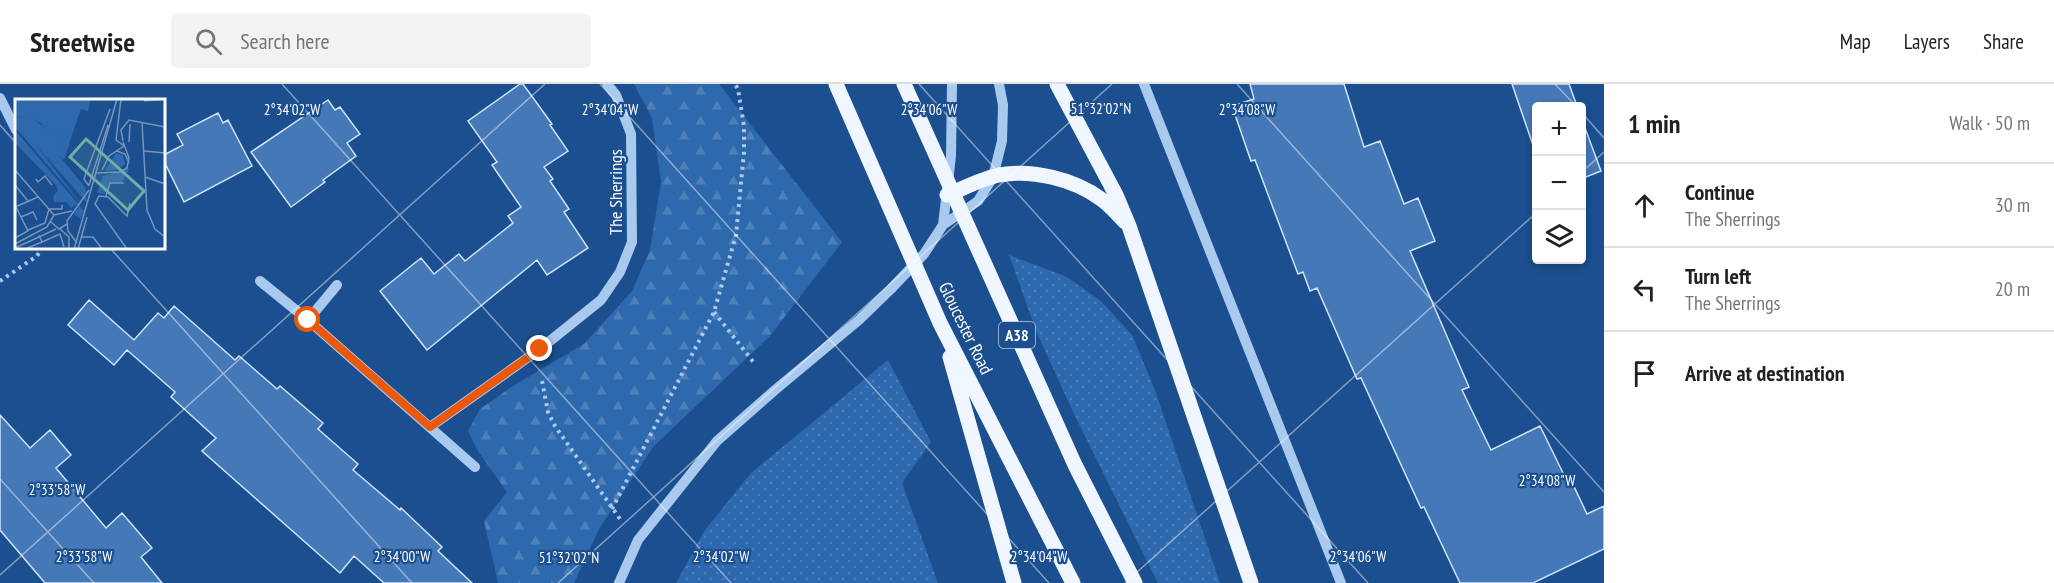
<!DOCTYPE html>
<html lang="en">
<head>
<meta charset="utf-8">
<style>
	body { margin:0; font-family:"PT Sans Narrow",sans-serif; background:#f2f2f2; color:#202124 }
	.controls { position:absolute; right:18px; top:18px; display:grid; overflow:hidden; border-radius:6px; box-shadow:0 3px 9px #0003 }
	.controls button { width:54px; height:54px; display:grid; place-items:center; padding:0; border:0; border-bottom:2px solid #e0e0e0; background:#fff; color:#202124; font:30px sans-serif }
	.stop { position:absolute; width:18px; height:18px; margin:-14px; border:4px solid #ea580c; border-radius:50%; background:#fff }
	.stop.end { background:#ea580c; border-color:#fff; box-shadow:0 2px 6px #0008 }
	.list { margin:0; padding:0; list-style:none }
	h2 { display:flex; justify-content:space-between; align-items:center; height:78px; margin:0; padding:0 24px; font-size:26px }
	h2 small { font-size:20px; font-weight:400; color:#757577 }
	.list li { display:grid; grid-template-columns:39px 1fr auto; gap:18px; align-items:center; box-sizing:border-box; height:84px; padding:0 24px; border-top:2px solid #e0e0e0 }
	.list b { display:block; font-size:22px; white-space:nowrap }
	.list p { margin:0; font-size:20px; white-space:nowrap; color:#757577 }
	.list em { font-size:20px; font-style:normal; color:#757577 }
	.icon { flex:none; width:33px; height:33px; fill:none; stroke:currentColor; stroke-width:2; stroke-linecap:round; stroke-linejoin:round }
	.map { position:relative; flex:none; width:1604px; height:499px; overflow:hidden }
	header { display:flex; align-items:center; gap:36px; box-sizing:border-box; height:84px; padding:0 30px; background:#fff; border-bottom:2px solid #e0e0e0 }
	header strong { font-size:28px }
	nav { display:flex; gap:33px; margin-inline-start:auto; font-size:21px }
	.search { width:420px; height:54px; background:#f2f2f2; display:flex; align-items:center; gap:15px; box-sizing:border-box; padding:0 21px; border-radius:6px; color:#757577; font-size:22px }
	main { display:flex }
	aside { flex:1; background:#fff }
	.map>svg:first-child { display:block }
</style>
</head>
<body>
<header>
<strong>Streetwise</strong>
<div class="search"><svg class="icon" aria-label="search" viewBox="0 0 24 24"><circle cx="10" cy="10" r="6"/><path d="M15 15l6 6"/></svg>Search here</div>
<nav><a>Map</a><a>Layers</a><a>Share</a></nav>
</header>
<main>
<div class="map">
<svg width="1604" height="499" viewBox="0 0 1604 499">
	<defs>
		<pattern id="grass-dots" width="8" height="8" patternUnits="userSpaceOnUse" patternTransform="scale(1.5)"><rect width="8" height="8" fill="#2e69ad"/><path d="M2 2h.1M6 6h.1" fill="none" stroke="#4d80b9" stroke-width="1.8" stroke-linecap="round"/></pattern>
		<pattern id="forest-firs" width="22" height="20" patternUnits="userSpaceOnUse" patternTransform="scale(1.5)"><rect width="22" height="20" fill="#2e69ad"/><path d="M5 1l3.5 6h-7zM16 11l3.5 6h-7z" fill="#4d80b9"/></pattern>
	</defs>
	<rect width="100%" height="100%" fill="#1b4f8f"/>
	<path fill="url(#grass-dots)" d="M1009,171l56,21 36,25 31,34 23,55 65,193h-62l-84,-169 -37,-81z
		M888,276l43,82 -29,41 36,100h-262l29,-53 46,-57z"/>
	<path fill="url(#forest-firs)" d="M634,0h85l123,158 -72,94 -117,111 -54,82 -25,54h-76l-14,-62 23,-29 -29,-41 -10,-20 12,-22 33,-23 71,-42 48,-53 18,-41 11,-68 -9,-64z"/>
	<path fill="#4478b7" stroke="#cfe3fa" stroke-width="1.5" d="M520,0h3l29,40 -2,1 18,26 -24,16 9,12 -3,2 19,28 -5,3 24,36 -41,27 -10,-15 -110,90 -47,-59 41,-33 13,16 25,-20 6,7 48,-38 -5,-7 13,-9 -29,-42 5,-3 -29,-41z
		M1250,0h94l20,63 16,-6 24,63 14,-6 17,43 -25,10 59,136 -7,3 29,60 49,-24 25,51 4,-1 18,38 17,-8v43l-71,34h-73l-36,-76 -3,1 -60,-130 -4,1 -40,-91 -7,3 -7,-19 -5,2 -43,-114 -4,1 -19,-55 22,-7z
		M1512,0h57l8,22h-41v48z
		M328,16l7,10 5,-3 20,27 -13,9 9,13 -33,24 2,2 -34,25 -40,-55z
		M218,29l5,10 5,-3 24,46 -68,36 -20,-41v-6l19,-10 -6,-11z
		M1581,33l20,54 -20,8z
		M89,216l45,40 24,-27 6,5 10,-12 61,54 4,-4 38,33 3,-3 43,37 -5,6 40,35 -5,6 47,40 1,-2 39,37 2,2 -4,4 34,32h-88l-30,-27 -14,17 -138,-122 14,-13 -45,-41 4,-5 -48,-42 -13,15 -46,-40z
		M0,331l30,33 20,-18 21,25 -15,13 50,60 16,-15 30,35 -11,9 21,26h-117l-45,-53z"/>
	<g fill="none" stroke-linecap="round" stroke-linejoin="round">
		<path stroke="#a9c9ee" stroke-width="4" stroke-dasharray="3 4.5" stroke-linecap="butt" d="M0,197l37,-25 5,-8
			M714,228l41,52
			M542,297l6,31 7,14 65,93
			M612,425l102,-197 22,-77 8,-83v-26l-6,-37 -3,-5"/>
		<path stroke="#a9c9ee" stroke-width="10" d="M1144,0l197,499
			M0,14l16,32
			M943,141l8,-69 1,-72
			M260,197l48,39 167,147
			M308,236l29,-35
			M430,343l110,-78 61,-49 19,-28 12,-30 -1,-108 -15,-39 -9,-11
			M619,499l19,-43 79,-99 58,-51 84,-70 32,-31 33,-35 19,-29 35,-24 15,-24 9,-36 1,-36 -4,-21"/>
		<path stroke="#f0f6ff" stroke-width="15" d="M836,0l104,239 133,260
			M904,0l171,381 60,118
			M1057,0l59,111 13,31 122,357
			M947,111c17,-7 34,-16 52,-20 33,-6 75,4 102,24 9,6 16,15 24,23
			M950,273l64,226"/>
	</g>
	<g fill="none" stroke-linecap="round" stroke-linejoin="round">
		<path stroke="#ea580c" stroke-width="8" d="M308,236l122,107 110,-78"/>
	</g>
	<path fill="none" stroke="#fff" stroke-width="1.5" stroke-opacity="0.45" d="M282,0l449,499M600,0l449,499M919,0l449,499M1237,0l367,408M1555,0l21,22M1582,29l22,25M0,41l16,18M1582,88l22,-20M110,164l302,335M0,395l94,104M0,491l545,-491M558,499l554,-499M1125,499l411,-370"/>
	<g text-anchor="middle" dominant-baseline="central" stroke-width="4.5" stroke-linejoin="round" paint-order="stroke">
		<rect fill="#1b4f8f" stroke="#bbcadd" stroke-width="1.5" x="999" y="238" width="36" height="26" rx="4.5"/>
		<g font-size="16" font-weight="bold" fill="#fff">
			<text x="1017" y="251">A38</text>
		</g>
		<g font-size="18" fill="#fff" stroke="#1b4f8f">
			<text transform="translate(615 108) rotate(-90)">The Sherrings</text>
			<text transform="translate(966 244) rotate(64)">Gloucester Road</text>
		</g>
	</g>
	<g transform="translate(15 15)">
		<rect width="150" height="150" fill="#1b4f8f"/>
		<path d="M66,10l-9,26 -5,16 -26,-27zM0,17l31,24 39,47 2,16 -50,-57 48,63 -70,-82zM0,31l69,81 -3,8 -7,-5 5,-7 -2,-3 -6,4 -5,-6h-12l-1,-6 5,-5 -2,-6 -41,-42zM101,54l7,2 2,9 -8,6 -12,1z" fill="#2e69ad"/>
		<path d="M0,17l20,4 16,13 16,18 -3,9zM115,69l-8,14h-12l-5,12 -8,-1 6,-17z" fill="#2e69ad"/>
		<path d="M0,0h76l-3,12 -7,-2 -13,24 -7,1 -26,-14 -20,-4z" fill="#2e69ad"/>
		<path fill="none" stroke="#7695bc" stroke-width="1.5" d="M129,2l21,-2M127,23l5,88 8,19 10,8M108,42l-2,-11 8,-10 36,7M114,43l1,-18M102,52l8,3 4,9M129,52l21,2M0,71l39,45M87,71l7,-14 15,-10 -8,-6 5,-41M81,74l24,-1 7,-4 2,-10 -6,-16M130,78l20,7M21,80l2,3 7,-6 7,9M0,86l13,16M74,86l19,-60M74,87l-5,-7 26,-70M91,97l4,-13h14M0,108l23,-10M39,116l18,-4M6,118l12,-5 4,8M36,123l8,7 8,-5M45,130l9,8v12M13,131l17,-7 4,-14h13v-4M66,138h12l9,12M0,139l13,-7 -12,-24M27,143l18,-8 4,13M62,144l-9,-12 -1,-10 22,-31M0,145l32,-17 7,-12M0,149l41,-19M10,150l17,-7 -3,-7M59,150l43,-150M63,150l9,-32M112,150l-32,-45 4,-8 9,1 19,19 3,-13"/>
		<path fill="#6fada8" fill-opacity="0.15" stroke="#6fada8" stroke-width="3" d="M71,40l58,52 -16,19 -58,-53z"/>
		<rect width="150" height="150" fill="none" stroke="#fff" stroke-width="3"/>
	</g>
	<g font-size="15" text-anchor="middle" fill="#fff" stroke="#1b4f8f" stroke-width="4.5" stroke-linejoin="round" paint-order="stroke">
		<text x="1101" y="30">51°32'02"N</text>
		<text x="292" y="31">2°34'02"W</text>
		<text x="610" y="31">2°34'04"W</text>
		<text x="929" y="31">2°34'06"W</text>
		<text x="1247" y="31">2°34'08"W</text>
		<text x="1547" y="402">2°34'08"W</text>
		<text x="57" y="411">2°33'58"W</text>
		<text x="84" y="478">2°33'58"W</text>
		<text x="402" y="478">2°34'00"W</text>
		<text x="721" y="478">2°34'02"W</text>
		<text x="1039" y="478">2°34'04"W</text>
		<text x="1358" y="478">2°34'06"W</text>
		<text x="569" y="479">51°32'02"N</text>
	</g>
</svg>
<div class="controls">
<button>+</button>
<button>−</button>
<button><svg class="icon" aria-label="layers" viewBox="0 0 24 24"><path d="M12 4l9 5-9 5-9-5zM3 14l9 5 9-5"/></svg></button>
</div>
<div class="stop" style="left:308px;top:236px"></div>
<div class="stop end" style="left:540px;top:265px"></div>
</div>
<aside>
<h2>1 min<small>Walk · 50 m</small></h2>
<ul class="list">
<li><svg class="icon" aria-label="ahead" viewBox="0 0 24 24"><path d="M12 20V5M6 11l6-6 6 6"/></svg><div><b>Continue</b><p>The Sherrings</p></div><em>30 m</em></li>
<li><svg class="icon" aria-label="left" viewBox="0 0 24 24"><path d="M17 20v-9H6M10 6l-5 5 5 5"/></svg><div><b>Turn left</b><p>The Sherrings</p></div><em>20 m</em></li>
<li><svg class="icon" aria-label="arrive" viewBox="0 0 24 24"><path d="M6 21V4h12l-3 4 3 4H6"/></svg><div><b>Arrive at destination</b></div></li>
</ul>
</aside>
</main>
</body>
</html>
